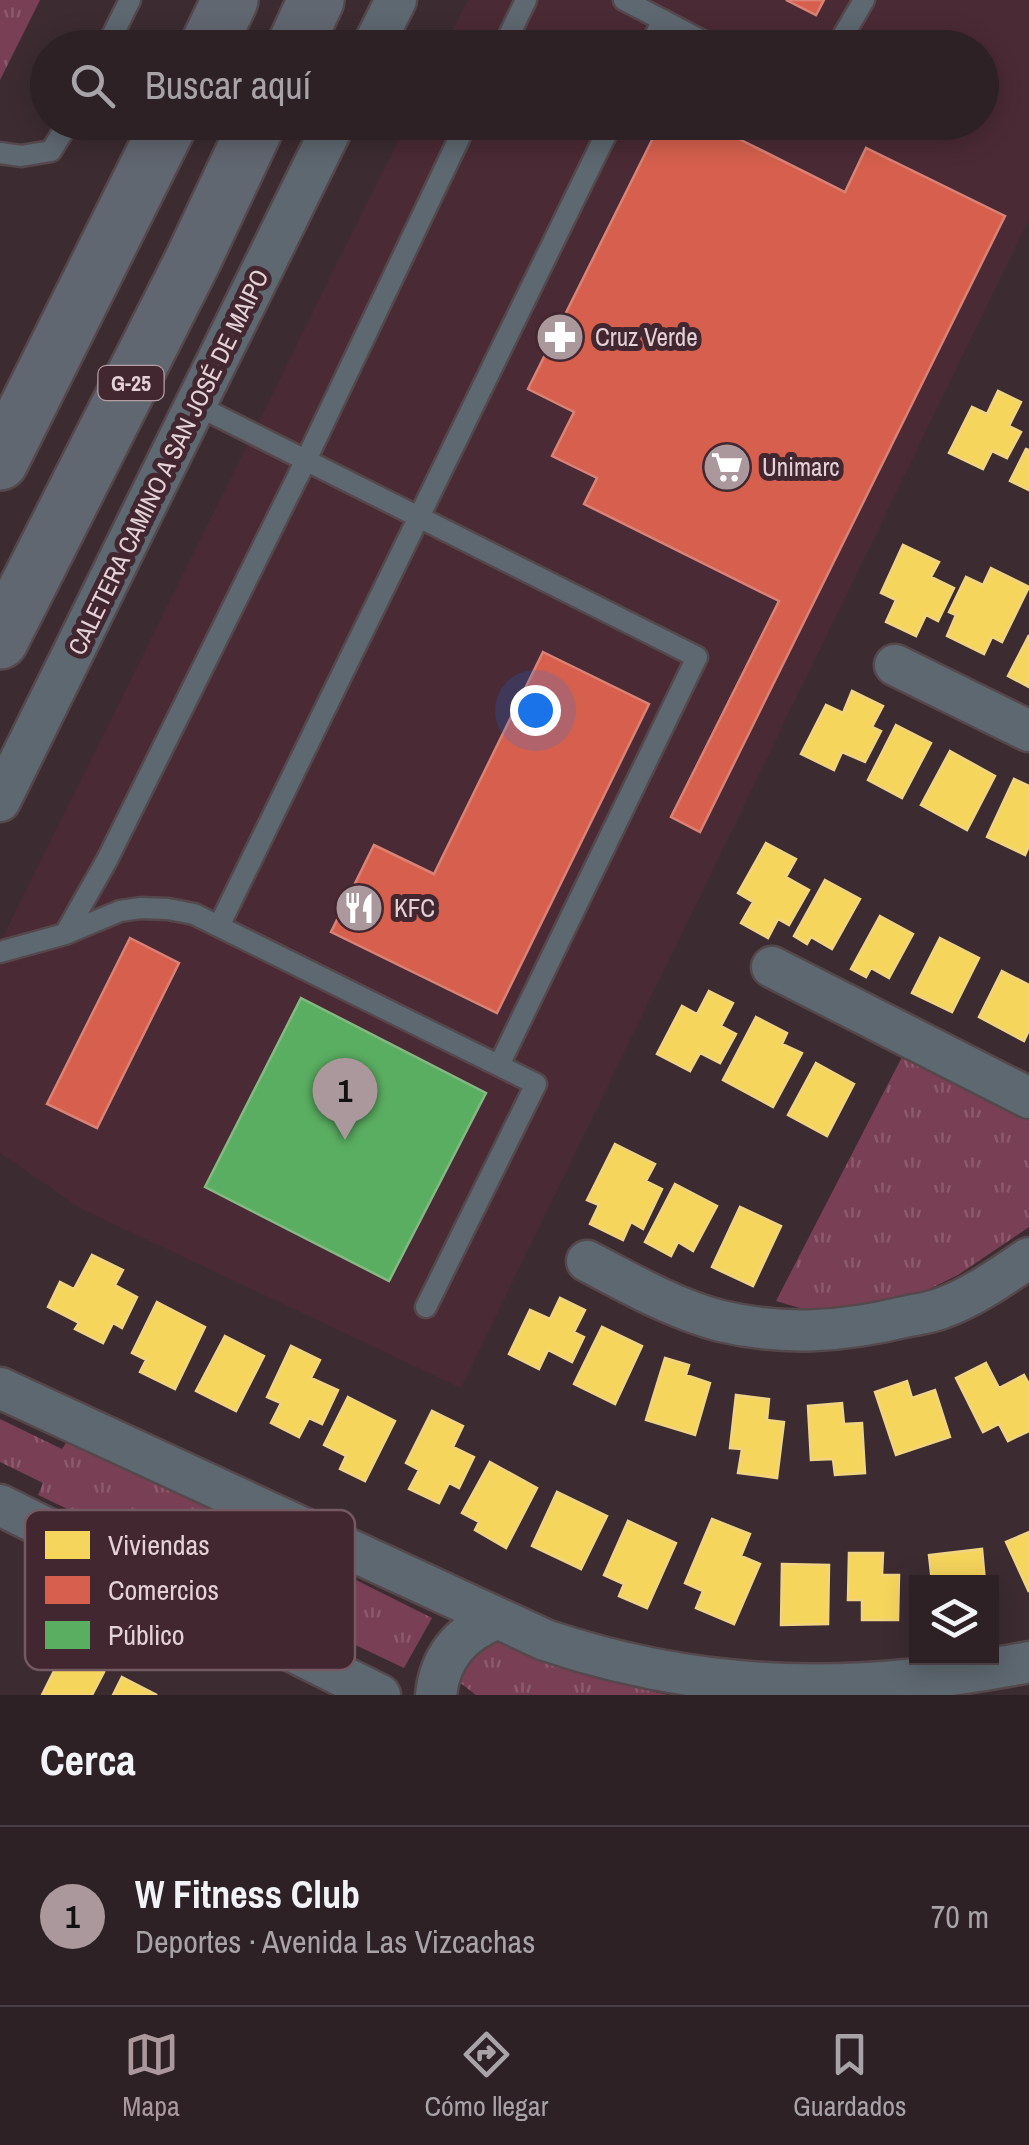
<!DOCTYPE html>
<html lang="es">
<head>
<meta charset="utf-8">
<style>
	body { margin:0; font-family:"Archivo Narrow",sans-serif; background:#392e32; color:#f1f3f6 }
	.controls { position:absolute; right:30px; bottom:30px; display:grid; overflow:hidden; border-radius:0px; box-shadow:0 5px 25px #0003 }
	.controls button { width:90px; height:90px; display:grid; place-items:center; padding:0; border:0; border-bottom:2px solid #483e43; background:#2d2126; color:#f1f3f6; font:50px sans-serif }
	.you { position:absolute; left:535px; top:710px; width:35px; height:35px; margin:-25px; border:8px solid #fff; border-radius:50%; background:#1a73e8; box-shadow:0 0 0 15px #1a73e833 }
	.badge { display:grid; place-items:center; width:65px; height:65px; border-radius:50%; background:#aa989d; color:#111; font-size:32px; font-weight:700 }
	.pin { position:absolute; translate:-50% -82px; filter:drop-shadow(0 2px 5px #0008) }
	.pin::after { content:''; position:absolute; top:52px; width:35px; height:30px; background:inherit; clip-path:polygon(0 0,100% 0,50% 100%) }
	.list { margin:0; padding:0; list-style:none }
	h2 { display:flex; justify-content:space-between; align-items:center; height:130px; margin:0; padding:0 40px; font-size:42px }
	h2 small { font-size:32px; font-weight:400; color:#a7a3a7 }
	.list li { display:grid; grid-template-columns:65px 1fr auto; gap:30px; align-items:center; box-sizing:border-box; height:180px; padding:0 40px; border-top:2px solid #483e43 }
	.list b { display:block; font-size:38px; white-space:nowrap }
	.list p { margin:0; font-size:32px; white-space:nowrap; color:#a7a3a7 }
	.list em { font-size:32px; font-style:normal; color:#a7a3a7 }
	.icon { flex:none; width:55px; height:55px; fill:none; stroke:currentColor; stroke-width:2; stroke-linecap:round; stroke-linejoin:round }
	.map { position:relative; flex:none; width:1029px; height:1695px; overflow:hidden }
	.search { position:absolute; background:#2d2126; box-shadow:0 5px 25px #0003; left:30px; right:30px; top:30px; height:110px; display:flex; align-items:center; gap:25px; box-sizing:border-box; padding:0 35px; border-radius:55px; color:#a7a3a7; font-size:38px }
	.sheet { height:310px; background:#2d2126 }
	nav { display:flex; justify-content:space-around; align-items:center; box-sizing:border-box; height:140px; border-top:2px solid #483e43; background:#2d2126; font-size:28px; color:#a7a3a7 }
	nav a { display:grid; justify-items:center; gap:5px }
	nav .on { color:#aa989d }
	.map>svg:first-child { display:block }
</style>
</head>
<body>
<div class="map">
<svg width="1029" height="1695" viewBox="0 0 1029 1695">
	<defs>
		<pattern id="grass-tufts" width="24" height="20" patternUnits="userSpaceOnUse" patternTransform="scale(2.5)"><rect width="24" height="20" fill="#793f54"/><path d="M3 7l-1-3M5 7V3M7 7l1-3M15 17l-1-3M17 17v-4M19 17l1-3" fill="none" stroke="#8c5a6c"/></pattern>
	</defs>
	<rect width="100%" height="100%" fill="#3c2c32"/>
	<path fill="#4a2a35" d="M468,0h561v219l-568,1169 -379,-179 -82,-56v-210l407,-820 575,-1v-74l-538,-1z"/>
	<path fill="url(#grass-tufts)" d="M0,0h40l-40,80z
		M903,1055l126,63v109l-71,48 -41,20 -69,13 -35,4 -37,-11z
		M0,1419l62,30 8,-12 362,181 -28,50 -366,-173 5,-12 -43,-21z
		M469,1635l41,5 70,34 88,21h-192l-26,-20z"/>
	<path fill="#f6d55c" stroke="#f1d481" stroke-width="2.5" d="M998,391l23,11 -12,24 12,6 -14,26 -15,-7 -9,18 -34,-16 23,-46 15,7z
		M1026,449l3,1v40l-19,-9z
		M903,545l36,17 -8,15 23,11 -16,33 -12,-6 -10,21 -30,-14 10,-22 -15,-7z
		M991,568l38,19 -27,55 -10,-5 -8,17 -37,-18 9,-21 -7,-3 17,-35 17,8z
		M1029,635v52l-21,-11z
		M852,691l31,15 -11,21 9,4 -16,31 -23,-10 -8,18 -33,-16 25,-49 17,8z
		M896,725l35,18 -29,55 -34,-18z
		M950,751l45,25 -28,54 -46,-25z
		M1014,779l15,7v60l-4,9 -38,-18z
		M766,843l30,16 -10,18 23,13 -20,35 -11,-6 -10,19 -27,-15 12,-21 -15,-9z
		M825,880l35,19 -28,50 -21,-12 -4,7 -13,-8z
		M880,916l33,18 -24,44 -18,-10 -5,9 -15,-8z
		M940,938l39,20 -27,54 -40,-19z
		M1002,971l27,14v45l-5,11 -45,-24z
		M709,991l24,12 -12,23 15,8 -16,29 -20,-10 -10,18 -33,-17 25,-48 15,8z
		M756,1017l31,16 -5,11 20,9 -29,54 -50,-27z
		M816,1063l38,21 -27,52 -39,-21z
		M615,1144l40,20 -9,17 16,8 -19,40 -12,-7 -8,18 -33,-16 9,-19 -12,-5z
		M675,1184l42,22 -24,45 -15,-9 -7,14 -26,-14z
		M740,1207l41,19 -28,60 -41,-19z
		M92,1255l31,15 -8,15 22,12 -15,31 -9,-5 -10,20 -28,-14 4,-6 -31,-16 12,-25 14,7z
		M560,1298l25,12 -11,22 10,5 -12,25 -24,-12 -9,19 -30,-15 21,-44 20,9z
		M157,1302l48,25 -30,62 -35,-17 6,-12 -14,-7z
		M602,1327l40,19 -27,58 -41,-20z
		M225,1336l39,20 -28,55 -40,-20z
		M291,1346l29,14 -9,18 27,12 -16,34 -13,-6 -10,19 -28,-14 10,-20 -14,-6z
		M665,1358l24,7 -3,10 24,8 -15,52 -49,-15z
		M986,1363l13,25 25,-13 5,9v47l-21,10 -9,-17 -16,8 -27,-54z
		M907,1381l5,17 23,-8 15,47 -54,18 -21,-63z
		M736,1395l33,4 -2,21 17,2 -7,56 -39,-5 4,-24 -12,-1z
		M348,1397l47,24 -30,60 -25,-12 6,-13 -22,-11z
		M842,1403l2,21 18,-1 3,50 -30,2 -2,-16 -22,1 -3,-54z
		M432,1411l31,15 -10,21 21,10 -15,31 -10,-5 -10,20 -30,-14 10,-19 -13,-7z
		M490,1462l47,26 -31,60 -31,-18 4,-8 -17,-9z
		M557,1492l50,24 -26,53 -49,-23z
		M712,1519l38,15 -9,22 19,8 -26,60 -38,-16 7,-17 -18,-8z
		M628,1521l48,22 -29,65 -28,-12 5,-12 -20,-9z
		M1029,1532v60l-23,-50z
		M982,1549l3,33h-53l-3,-27z
		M849,1553h34l-1,22h17l-1,45h-36v-20h-14z
		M782,1564l47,1 -1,59 -47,1z
		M64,1651l40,21 -12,23h-50z
		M122,1677l35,18h-44z"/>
	<path fill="#d6604d" stroke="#da8276" stroke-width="2.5" d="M786,0h38l-8,15z
		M661,122h86l-8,17 106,53 21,-44 139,68 -305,616 -29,-15 108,-216 -195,-97 13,-26 -45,-22 22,-44 -46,-23z
		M543,652l106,52 -152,309 -166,-81 43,-87 60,29z
		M130,938l49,25 -82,165 -50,-24z"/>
	<path fill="#5aae61" stroke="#84b984" stroke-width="2.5" d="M301,998l185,95 -97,188 -184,-94z"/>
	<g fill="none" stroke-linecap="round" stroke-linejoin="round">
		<g stroke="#55484d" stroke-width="25">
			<path id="service" d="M624,0l92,48
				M106,48l24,-48
				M503,48l23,-48
				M649,48l14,-28
				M836,48l28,-48
				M0,153l21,3 30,-5 18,-29
				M196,405l501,252 -198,408
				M219,926l393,-804
				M65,934l42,-74 199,-400 161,-338
				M0,952l65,-18 55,-23 21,-3 27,1 26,5 342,170 -110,223"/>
		</g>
		<g stroke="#55484d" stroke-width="45">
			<path id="minor" d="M372,48l24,-48
				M895,665l134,66
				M0,801l335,-679
				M772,967l257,131
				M587,1261c42,22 87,48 134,60 63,15 121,11 183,-4 13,-3 26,-4 38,-9 31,-11 60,-32 87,-50
				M0,1388l545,252c163,55 316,55 484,22
				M0,1505l380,190
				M436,1695c4,-38 25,-62 60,-76"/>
		</g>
		<g stroke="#55484d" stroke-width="60">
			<path id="primary" d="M207,48l23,-48
				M294,48l22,-48
				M0,462l170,-340
				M0,641l192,-379 66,-140"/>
		</g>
		<use href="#service" stroke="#5e6870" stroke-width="20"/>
		<use href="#minor" stroke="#5e6870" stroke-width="40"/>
		<use href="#primary" stroke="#616770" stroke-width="55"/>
	</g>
	<defs>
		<g id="pharmacy-disc" transform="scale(2.5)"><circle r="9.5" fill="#aa989d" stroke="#422630"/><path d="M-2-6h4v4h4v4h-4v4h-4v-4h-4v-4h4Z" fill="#fff"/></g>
		<g id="supermarket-disc" transform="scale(2.5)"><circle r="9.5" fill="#aa989d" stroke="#422630"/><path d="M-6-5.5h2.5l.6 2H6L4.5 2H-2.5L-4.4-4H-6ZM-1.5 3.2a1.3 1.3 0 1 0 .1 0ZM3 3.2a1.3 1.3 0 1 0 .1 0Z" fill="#fff"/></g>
		<g id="restaurant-disc" transform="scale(2.5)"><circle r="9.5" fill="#aa989d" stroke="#422630"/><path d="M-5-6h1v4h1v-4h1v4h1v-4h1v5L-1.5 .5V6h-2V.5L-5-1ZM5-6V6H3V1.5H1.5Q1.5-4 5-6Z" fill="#fff"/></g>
	</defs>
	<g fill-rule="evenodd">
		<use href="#pharmacy-disc" x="560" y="337"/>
		<use href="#supermarket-disc" x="727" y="467"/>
		<use href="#restaurant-disc" x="359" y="908"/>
	</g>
	<g text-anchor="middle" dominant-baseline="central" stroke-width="10" stroke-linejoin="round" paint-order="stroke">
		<rect fill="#422630" stroke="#b49ea5" stroke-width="2.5" x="98.5" y="366" width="65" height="34" rx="8"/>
		<g font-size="22" font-weight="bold" fill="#e5d2d7">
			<text x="131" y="383">G-25</text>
		</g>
		<g font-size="25" fill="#e5d2d7" stroke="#422630" text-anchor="start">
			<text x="595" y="337">Cruz Verde</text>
			<text x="762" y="467">Unimarc</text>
			<text x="394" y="908">KFC</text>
		</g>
		<g font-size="25" fill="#e5d2d7" stroke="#422630">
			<text transform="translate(168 462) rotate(-64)">CALETERA CAMINO A SAN JOSÉ DE MAIPO</text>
		</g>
	</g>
	<rect x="25" y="1510" width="330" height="160" rx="15" fill="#422630" stroke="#735a62" stroke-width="2.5"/>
	<rect x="45" y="1531" width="45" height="28" fill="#f6d55c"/>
	<rect x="45" y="1576" width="45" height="28" fill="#d6604d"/>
	<rect x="45" y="1621" width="45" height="28" fill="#5aae61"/>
	<g font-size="28" fill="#e5d2d7">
		<text x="108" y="1555">Viviendas</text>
		<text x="108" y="1600">Comercios</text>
		<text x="108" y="1645">Público</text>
	</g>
</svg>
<div class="controls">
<button><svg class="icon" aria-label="layers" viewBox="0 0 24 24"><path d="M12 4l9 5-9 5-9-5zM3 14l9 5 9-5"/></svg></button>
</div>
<div class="you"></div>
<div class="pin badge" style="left:345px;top:1140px">1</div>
<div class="search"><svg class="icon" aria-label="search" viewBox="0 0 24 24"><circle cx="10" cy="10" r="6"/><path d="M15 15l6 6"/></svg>Buscar aquí</div>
</div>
<section class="sheet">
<h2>Cerca<small></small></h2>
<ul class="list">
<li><span class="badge">1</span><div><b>W Fitness Club</b><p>Deportes · Avenida Las Vizcachas</p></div><em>70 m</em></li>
</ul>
</section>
<nav>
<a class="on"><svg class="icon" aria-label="map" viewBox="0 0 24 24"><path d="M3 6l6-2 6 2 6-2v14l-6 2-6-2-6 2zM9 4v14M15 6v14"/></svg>Mapa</a>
<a><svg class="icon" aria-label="directions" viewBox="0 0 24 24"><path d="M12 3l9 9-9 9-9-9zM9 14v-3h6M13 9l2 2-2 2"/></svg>Cómo llegar</a>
<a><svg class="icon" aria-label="saved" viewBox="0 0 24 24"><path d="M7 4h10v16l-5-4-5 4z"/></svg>Guardados</a>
</nav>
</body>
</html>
